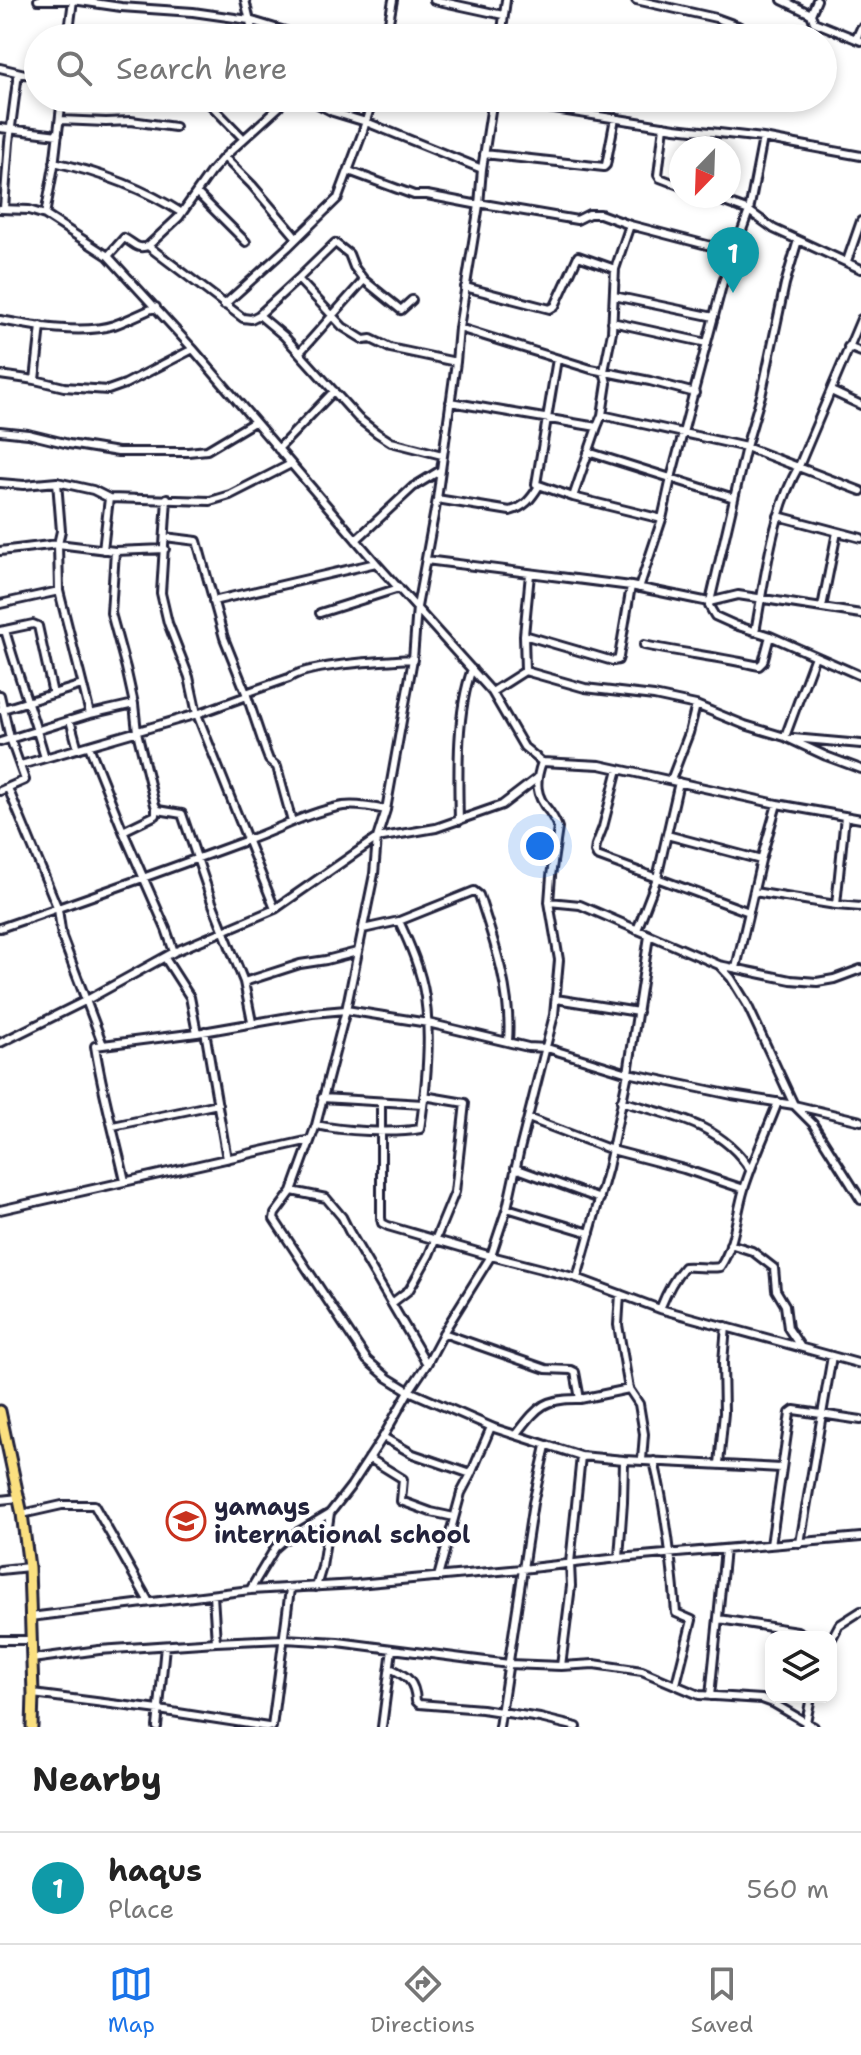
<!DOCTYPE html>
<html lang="en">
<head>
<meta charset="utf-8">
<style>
	body { margin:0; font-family:"Shantell Sans",sans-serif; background:#f6f6f6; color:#222 }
	.controls { position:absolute; right:24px; bottom:24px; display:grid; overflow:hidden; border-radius:16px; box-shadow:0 4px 12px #0003 }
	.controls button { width:72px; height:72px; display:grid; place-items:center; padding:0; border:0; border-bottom:2px solid #e0e0e0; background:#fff; color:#222; font:40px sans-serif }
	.compass { position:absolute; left:669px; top:136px; width:72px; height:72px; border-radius:50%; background:#fff; box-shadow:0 4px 12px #0003; rotate:203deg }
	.you { position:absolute; left:540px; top:846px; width:28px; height:28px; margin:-20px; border:6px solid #fff; border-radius:50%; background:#1a73e8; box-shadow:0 0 0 12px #1a73e833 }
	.badge { display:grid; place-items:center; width:52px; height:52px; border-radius:50%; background:#1a73e8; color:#fff; font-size:26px; font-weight:700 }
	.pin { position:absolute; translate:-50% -66px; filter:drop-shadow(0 2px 4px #0008) }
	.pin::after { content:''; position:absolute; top:42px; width:28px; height:24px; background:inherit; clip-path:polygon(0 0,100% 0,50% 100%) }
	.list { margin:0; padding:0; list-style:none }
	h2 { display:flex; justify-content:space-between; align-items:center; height:104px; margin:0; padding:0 32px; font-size:34px }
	h2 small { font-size:26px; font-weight:400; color:#767676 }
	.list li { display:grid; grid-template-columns:52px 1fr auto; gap:24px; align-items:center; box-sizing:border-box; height:112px; padding:0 32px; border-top:2px solid #e0e0e0 }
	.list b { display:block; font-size:30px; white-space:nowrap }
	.list p { margin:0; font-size:26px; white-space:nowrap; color:#767676 }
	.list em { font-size:26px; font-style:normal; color:#767676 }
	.icon { flex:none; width:44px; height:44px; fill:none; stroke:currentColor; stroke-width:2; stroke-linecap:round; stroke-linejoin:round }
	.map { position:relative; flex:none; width:861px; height:1727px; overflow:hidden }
	.search { position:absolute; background:#fff; box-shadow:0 4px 12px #0003; left:24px; right:24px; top:24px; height:88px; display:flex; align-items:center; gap:20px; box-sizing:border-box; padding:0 28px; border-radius:44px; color:#767676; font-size:30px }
	.sheet { height:216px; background:#fff }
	nav { display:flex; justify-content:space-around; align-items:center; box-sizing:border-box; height:112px; border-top:2px solid #e0e0e0; background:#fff; font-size:22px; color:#767676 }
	nav a { display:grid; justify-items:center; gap:4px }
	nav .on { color:#1a73e8 }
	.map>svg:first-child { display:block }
</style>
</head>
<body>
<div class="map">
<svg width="861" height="1727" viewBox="0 0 861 1727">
	<rect width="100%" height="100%" fill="#fff"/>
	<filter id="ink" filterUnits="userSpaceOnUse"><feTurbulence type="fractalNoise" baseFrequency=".0125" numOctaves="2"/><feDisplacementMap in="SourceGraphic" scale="16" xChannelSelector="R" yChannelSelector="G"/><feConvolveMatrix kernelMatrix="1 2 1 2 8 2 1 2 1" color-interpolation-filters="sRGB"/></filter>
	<g filter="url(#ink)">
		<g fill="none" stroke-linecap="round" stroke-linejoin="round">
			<g stroke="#22223b" stroke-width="12">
				<path id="minor" d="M38,0h35l48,7 72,5 56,8 59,18
					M245,0l9,38
					M434,0l69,15
					M636,0l80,18 22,8 23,12
					M782,0l29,14
					M817,0l-6,14 3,8 47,19
					M69,33l42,5
					M68,38l5,-38
					M386,38l7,-38
					M501,38l5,-38
					M856,39l5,-11
					M0,68l33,8 5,-1
					M204,98l39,40
					M306,98l27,14 33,10 116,47
					M493,98l-11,71 -3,36 -20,123 -3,34 -19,137 -20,108 -4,52 -27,151 -9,28 -3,36 -28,136 -30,115 -24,66 -17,23 -1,5 93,141 21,18 21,13 85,37 87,28 43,4 157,8
					M494,98l48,9 133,21 88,10 98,18
					M60,120l46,2 25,-1 44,6
					M664,126l-6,49 2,3 21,8
					M0,128l58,7
					M484,154l120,13 2,-2 9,-47
					M224,157l28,28 45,53
					M54,162c45,10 89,26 128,51
					M349,171l65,24h13l52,10
					M197,193l49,49
					M708,196l41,15 25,18 87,40
					M478,203l99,17 12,-6h11l30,11 104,27
					M4,208l5,-66 9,-69
					M0,209l29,1 16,5 63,41 85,93 183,214 116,129 32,55 18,15 58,3 177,39 84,15
					M45,215l9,-49 8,-68
					M798,240l-13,44 -23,108 -16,55 -37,159 6,10 20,9 35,11 91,40
					M148,246l31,-29 31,-44 14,-16 55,-50
					M108,256l16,-18c10,5 12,12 24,8l95,72 8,1 8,-4 25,21 74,82 19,15 14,9 51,13
					M847,261l14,-40
					M298,279l45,48 21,13 7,-1 19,9 66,14
					M465,287l85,22 5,-3 23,-50 37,13
					M614,296l100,21
					M224,305l64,-58 50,-49 24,-64 11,-36
					M259,315l39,-36 37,-36 14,11 5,13 10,13
					M0,320c32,6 83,15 114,5 14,-5 28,-12 42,-18
					M612,322l95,21
					M459,328l132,41 59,12 45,12
					M848,347l13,5
					M300,352l64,-72 37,30 11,-10
					M557,359l-21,125 37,13
					M0,375l35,5 29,7 44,3 17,-6 68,-35
					M35,380l6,-54
					M831,391l30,14
					M450,402l147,25 5,-12 144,32 115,44
					M602,415l5,-32 -3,-12 8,-39 3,-63 15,-44
					M597,427l-24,70 89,22
					M0,431l28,3 41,10 49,8h70l19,-2 47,-28
					M278,449l56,-58
					M588,452l146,46
					M0,483l24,2 33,-3 36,8 16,8 101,3 20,-6 61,-31
					M167,498l-6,95 7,30 21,54 8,37 78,195
					M437,499l73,12c15,-4 21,-12 29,-25
					M778,516l83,22
					M165,537l32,4 27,97 22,55 20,59 3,8 8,7 15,55
					M356,540l57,-53 28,-17
					M103,550l6,-52
					M0,551l58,-7 57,7 50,-2
					M115,551l-4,62 15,55 8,36 3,28 18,73 3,5 24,4 30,88 32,80 8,40
					M426,560l205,26 78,16 29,-7 123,19
					M530,574l-6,61 89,26 5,-1 1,-3 12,-71
					M639,588l23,-69 9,-41 52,-196 26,-71 14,-73
					M213,601l163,-38
					M0,604l59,-13
					M822,607l15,-75
					M320,613l79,-25
					M5,630l28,-6 5,2 15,68
					M0,631l5,-1c12,43 28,85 40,128
					M755,632c10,-53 17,-119 44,-166l62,-147
					M524,635l1,36
					M644,645c38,8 76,12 115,21l4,-4 7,-26
					M492,692l33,-21 60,17 69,8 42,9 49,20 40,12 41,19 35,13
					M246,693l43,-15c19,-14 97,-17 124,-19
					M0,695l10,43 15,42 -25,11
					M0,710l82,-25
					M90,714l44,-10
					M70,720l8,29
					M785,737l30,-81
					M793,738l68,6
					M0,742l90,-28 -31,-123 -1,-47 3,-13 -4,-49
					M89,746l34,85 43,98 8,23
					M21,765l176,-51 50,-18
					M618,769l-15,58 -7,18 -1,7 2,4 152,56
					M671,780l18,-47 7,-28
					M8,788l50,121 4,28 41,108
					M845,816l-9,89 25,2
					M459,821c-1,-46 -3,-109 13,-152
					M123,831l33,-16v-7
					M667,835l94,25
					M754,892l82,13
					M549,902l31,3 139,60 12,13 16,26 47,101 19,19 48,76
					M0,928c82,-28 163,-57 245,-87 32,-11 63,-29 98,-35 14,-2 29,1 43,4
					M363,929l36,-8 75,-30 5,4c15,46 33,97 29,146
					M637,930l20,-52 22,-96
					M165,958l25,39 7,36
					M719,965l72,15 26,2 17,-3 27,-10
					M736,968l25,-108 16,-56
					M244,982l56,-18 26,-4 31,-8
					M556,999l82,13
					M205,1031l22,128
					M0,1043l85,-42 89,-49 101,-43 102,-71 59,-10 66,-23 34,-26
					M322,1098l101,6
					M621,1101c48,14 102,23 129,69
					M381,1102v116l1,5 6,3 103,30 86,22 83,31 201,55
					M528,1118l84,32 72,19 60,20
					M316,1125c27,6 78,9 104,4 6,-40 11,-92 5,-132 -4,-27 -15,-52 -26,-76
					M113,1126l105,-22
					M515,1168l85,31
					M125,1181c-10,-45 -23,-89 -30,-135l102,-13 115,-20 34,-3 82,13 100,24 19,1 81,25 104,22 62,10 67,16
					M292,1191l34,7 16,19 7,14 78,133
					M507,1208l83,25
					M0,1210l310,-70
					M730,1244l22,7 22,17 2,22 9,15 3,23 12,18
					M577,1278l31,-110 20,-95 21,-137
					M620,1294l-2,31 11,64 10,15 5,30 -2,26
					M392,1303l17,-13 6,-10 14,-25 26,-63 10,-89 -41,-7
					M660,1309c6,-15 13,-30 24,-42 12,-1 25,2 36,0 15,-22 16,-52 24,-78 9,-29 23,-58 34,-87
					M443,1333l103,36 25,1 4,2 5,27c-37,-1 -42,8 -64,36
					M580,1399l49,-10
					M383,1437l30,17 58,20
					M369,1458l34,21 -2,22 30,11 23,5
					M654,1461c12,50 18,100 22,152l16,7 -16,64
					M719,1464l5,-51 -1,-51 3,-36
					M0,1500l19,-2
					M22,1514l40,-9h32l55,97
					M800,1543l32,-187
					M771,1545l19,-132 4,-3 67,10
					M619,1558l4,-56 1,-42
					M0,1570l29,-3
					M438,1577l23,-84 10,-19 20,-47
					M316,1587l6,-20 8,-54
					M250,1590l25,-42 8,-7 47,-28 21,-27 32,-49 26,-46 18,-27 18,-34 46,-74 16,-48 12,-55 35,-138 5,-55 -10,-58 2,-26 7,-48c-2,-7 -5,-11 -9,-17 -14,-16 -14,-29 -7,-49
					M213,1595l3,47
					M30,1617l220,-27 107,-6 165,-15 97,-11 242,-21
					M719,1619l78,12 11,6
					M0,1640h31
					M831,1640l8,-15 22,-14
					M32,1659l67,-9 117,-8 68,-3 54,3 171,22 52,2 33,-2 48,7 57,24 63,4 11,4 41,24
					M561,1666l10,-80 -1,-23 11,-107
					M390,1668c17,8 25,13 26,33l3,3 63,5 58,9 37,9
					M33,1694l126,16 109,17
					M710,1696l15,-147
					M157,1727l8,-81
					M272,1727l18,-138
					M382,1727l10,-78
					M499,1727l34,-224 13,-57
					M805,1727l6,-30"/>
			</g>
			<g stroke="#22223b" stroke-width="15">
				<path id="primary" d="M0,1411l22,103 7,53 4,127 -1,33"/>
			</g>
			<use href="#minor" stroke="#fff" stroke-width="6"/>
			<use href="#primary" stroke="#fbe080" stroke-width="9"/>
		</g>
	</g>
	<defs>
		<g id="school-ring" transform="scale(2)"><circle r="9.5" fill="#fff" stroke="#c8321e" stroke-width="1.5"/><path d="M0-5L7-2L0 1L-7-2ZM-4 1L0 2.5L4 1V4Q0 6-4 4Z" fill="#c8321e"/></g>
	</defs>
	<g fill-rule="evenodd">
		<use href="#school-ring" x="186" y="1521"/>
	</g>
	<g text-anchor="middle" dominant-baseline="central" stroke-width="7" stroke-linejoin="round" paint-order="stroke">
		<g font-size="24" font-weight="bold" fill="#22223b" stroke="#fff" text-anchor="start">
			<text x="214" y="1507">yamays<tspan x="214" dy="28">international school</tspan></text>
		</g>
	</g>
</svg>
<div class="controls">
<button><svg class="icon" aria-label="layers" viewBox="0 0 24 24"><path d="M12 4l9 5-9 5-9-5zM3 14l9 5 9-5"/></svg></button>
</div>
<svg class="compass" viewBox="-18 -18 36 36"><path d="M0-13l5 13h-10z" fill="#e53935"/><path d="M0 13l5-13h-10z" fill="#767676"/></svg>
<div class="you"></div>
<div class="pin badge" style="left:733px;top:293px;background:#0f9aa8">1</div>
<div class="search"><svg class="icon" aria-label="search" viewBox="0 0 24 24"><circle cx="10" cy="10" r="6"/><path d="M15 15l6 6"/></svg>Search here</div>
</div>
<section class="sheet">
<h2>Nearby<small></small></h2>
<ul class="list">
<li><span class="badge" style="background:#0f9aa8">1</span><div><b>haqus</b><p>Place</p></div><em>560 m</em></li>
</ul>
</section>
<nav>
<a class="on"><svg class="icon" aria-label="map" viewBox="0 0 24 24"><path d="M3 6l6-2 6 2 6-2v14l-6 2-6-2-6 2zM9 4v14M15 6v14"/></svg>Map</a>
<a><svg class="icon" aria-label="directions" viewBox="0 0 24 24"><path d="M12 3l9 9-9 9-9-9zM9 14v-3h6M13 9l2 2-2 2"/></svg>Directions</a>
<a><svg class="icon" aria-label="saved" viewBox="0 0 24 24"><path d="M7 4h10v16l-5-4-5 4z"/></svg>Saved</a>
</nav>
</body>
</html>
